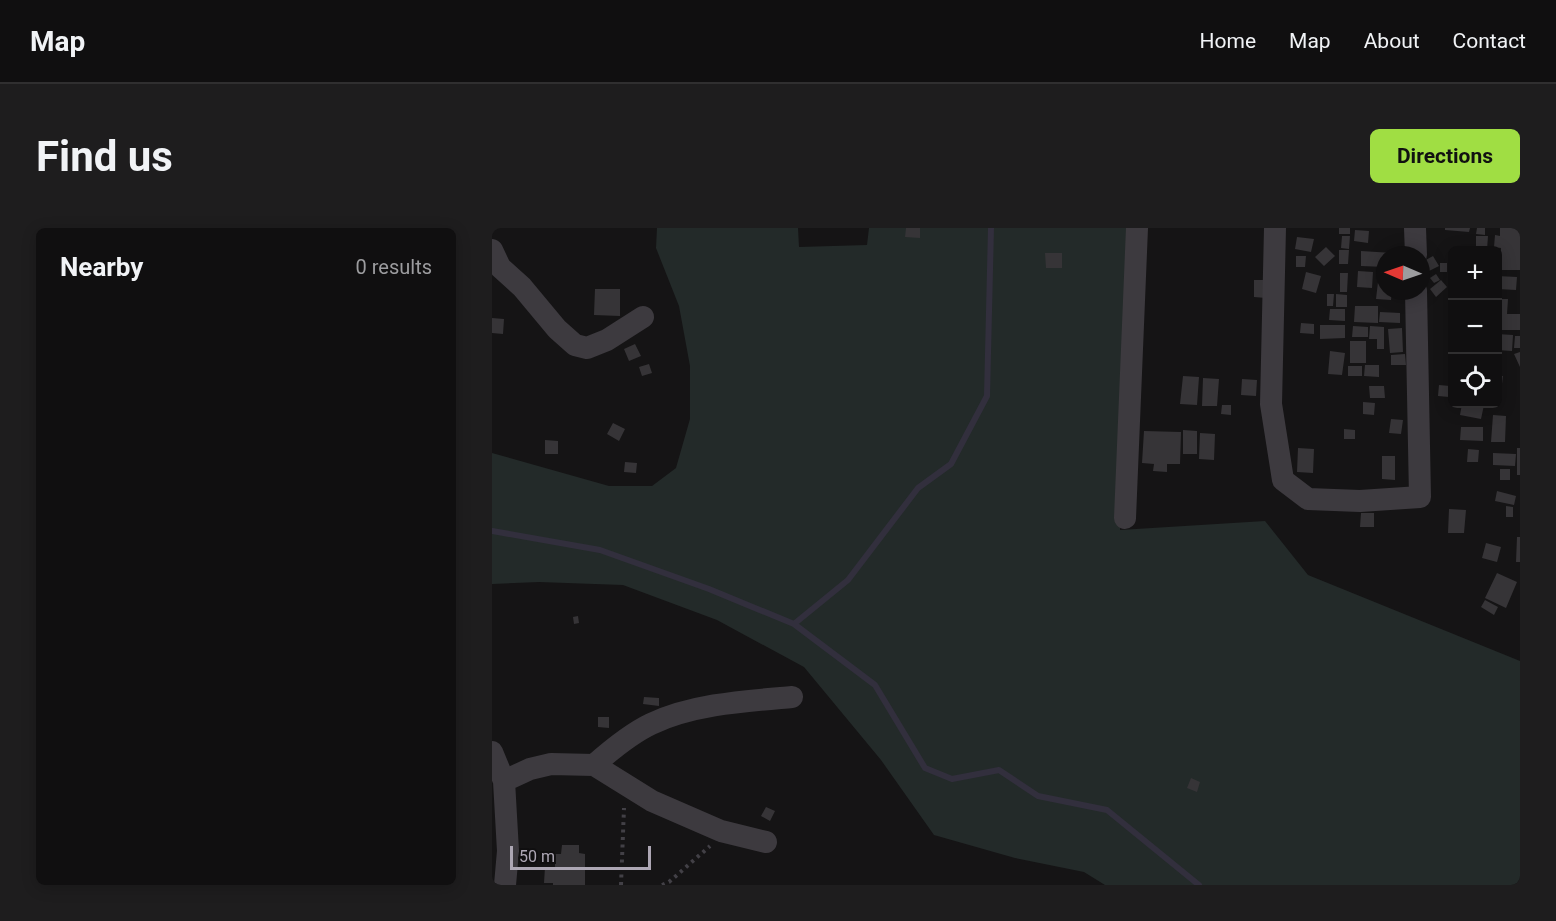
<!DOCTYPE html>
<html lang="en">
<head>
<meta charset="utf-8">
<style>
	body { margin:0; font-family:Roboto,sans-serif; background:#1e1d1e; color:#f1f3f6 }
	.controls { position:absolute; right:18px; top:18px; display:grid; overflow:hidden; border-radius:9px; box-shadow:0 3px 15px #0003 }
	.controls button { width:54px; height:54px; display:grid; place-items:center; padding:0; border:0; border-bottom:2px solid #302f30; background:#100f10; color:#f1f3f6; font:30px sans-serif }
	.compass { position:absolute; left:884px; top:18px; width:54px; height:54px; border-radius:50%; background:#100f10; box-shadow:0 3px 15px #0003; rotate:272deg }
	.scale { position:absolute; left:18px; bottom:15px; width:141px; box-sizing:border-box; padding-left:6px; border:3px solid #ada7b4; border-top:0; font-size:16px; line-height:21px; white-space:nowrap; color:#ada7b4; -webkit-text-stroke:4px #100f10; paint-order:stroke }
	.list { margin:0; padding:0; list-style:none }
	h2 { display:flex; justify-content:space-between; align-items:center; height:78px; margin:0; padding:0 24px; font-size:26px }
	h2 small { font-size:20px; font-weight:400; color:#9c9c9f }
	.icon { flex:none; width:33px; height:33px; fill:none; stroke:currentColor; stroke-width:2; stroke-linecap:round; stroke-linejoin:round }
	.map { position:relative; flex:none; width:1028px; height:657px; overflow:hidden; border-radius:9px }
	header { display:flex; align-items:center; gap:36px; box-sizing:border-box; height:84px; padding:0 30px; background:#100f10; border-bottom:2px solid #302f30 }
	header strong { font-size:28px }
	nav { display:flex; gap:33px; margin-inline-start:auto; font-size:21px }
	.intro { display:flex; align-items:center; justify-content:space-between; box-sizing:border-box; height:144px; padding:0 36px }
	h1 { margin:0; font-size:42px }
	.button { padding:15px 27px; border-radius:9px; background:#a0de43; color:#111; font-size:21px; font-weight:700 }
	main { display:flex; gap:36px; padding:0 36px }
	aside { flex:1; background:#100f10; border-radius:9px; box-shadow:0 3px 15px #0003 }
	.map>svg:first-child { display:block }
</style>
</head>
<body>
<header>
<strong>Map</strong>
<nav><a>Home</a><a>Map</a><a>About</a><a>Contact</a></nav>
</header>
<div class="intro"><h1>Find us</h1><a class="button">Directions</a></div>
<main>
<aside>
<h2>Nearby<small>0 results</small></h2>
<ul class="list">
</ul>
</aside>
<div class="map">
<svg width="1028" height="657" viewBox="0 0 1028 657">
	<rect width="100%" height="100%" fill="#151415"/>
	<path fill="#232a29" d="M165,0h141l1,19 68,-2 2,-17h266l-15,302 145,-9 43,54 212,86v224h-415l-21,-13 -69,-14 -81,-23 -53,-75 -77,-93 -87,-47 -94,-35 -84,-3 -47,2v-131l117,33h43l24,-18 14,-49v-53l-11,-60 -23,-58z"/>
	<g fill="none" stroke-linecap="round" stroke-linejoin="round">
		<path stroke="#322f3d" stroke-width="6" d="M0,303l108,19 109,39 85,35 81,61 50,83 27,11 47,-9 39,26 69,14 92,75
			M302,396l54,-44 70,-92 33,-24 36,-68 4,-168"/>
	</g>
	<path fill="#363437" d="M414,0h14v10l-15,-1z
		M847,0h11v6h-11z
		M953,0h25l-1,4 -24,-2z
		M985,0h8v7l-9,-1z
		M1008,0h20v42h-20l1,-22 -7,-1 1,-12 5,1z
		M863,2l14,1 -1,12 -14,-2z
		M850,8h8l-1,13 -8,-1z
		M984,8h12l-1,14h-11z
		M805,9l17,2 -3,13 -16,-3z
		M834,19l9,9 -11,10 -9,-9z
		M847,22h10l-1,14h-9z
		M869,23l32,2 -1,2h-7v12l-24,-1z
		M553,25h17v15h-16z
		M804,28h10l-1,11h-9z
		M941,28l6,10 -12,6 -5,-10z
		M960,30v12h-4v-11z
		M948,35h7v9h-7z
		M889,42h4v12l-5,-1z
		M866,43l15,1 -1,16 -15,-1z
		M814,44l15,4 -5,17 -14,-4z
		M848,45h8l-1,19h-7z
		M944,46l4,6 -6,3 -4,-5z
		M1005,48l20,1 -1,13 -19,-1z
		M762,52h13l-1,18 -12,-1z
		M949,52l6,7 -11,10 -6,-8z
		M886,54l7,1v8h7l-1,9 -15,-1z
		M103,61h25v27l-26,-1z
		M835,66h7l-1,12h-6z
		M844,66l11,1v12h-11z
		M1005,71h11l-1,15h13v16h-23z
		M863,78h23v17l-24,-1z
		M838,81h15v12l-16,-1z
		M888,84l20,1v10l-21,-1z
		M0,90l12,1 -1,15 -11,-1z
		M809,95l13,1v10l-14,-1z
		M828,97h25v13l-25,1z
		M861,98l15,1v10h-16z
		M878,98l14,1v22h-7v-10h-8z
		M910,100l1,24 -13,1 -2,-24z
		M1005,106l16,1 -1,16 -15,-1z
		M1023,108h5v12h-6z
		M858,113h16v22h-16z
		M143,116l6,12 -12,5 -5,-12z
		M838,123l15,2 -3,22 -14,-1z
		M1028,124v15l-6,-13z
		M913,126l1,11h-15v-10z
		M157,136l3,9 -10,3 -3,-9z
		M873,137h14v12l-15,-1z
		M856,138h14v10h-14z
		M957,142l3,1v11h-3z
		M1005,147l6,1 -1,8h-5z
		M691,148l16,1 -2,28 -17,-1z
		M711,150l16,1 -2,27h-15z
		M750,151l15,1 -1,16 -15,-1z
		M947,157l11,1 -1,11 -11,-1z
		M877,158h15l1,12h-15z
		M871,174l12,1 -1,12 -11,-1z
		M970,176l22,1 -3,14 -21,-4z
		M730,177h9v10l-10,-1z
		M1001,187l13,1 -1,26h-14z
		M899,191l12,1 -2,14 -12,-1z
		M121,195l12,6 -6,12 -12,-7z
		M969,199h22v14l-23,-1z
		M852,201l11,1v9h-11z
		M691,202l14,1v23h-14z
		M652,203l37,1 -1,32h-13v8l-14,-1 1,-7 -12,-1z
		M708,205l15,1 -1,26 -15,-1z
		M53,212l13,1v13h-13z
		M806,220l16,1 -1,24 -16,-1z
		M1025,220h3v27h-3z
		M976,221l11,1 -1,12h-11z
		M1001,225l23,1 -1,12 -22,-1z
		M890,228h13v24l-13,-1z
		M133,234l12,1 -1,10 -12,-1z
		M1008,241h10v11h-10z
		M1005,263l19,5 -2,9 -19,-4z
		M1014,278l7,1v10h-7z
		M957,281l17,1 -2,23h-16z
		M869,285h13v14h-14z
		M1025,309h3v25h-4z
		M994,315l15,4 -4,15 -15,-4z
		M1005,345l20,9 -11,26 -21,-10z
		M993,372l13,7 -4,8 -13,-8z
		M86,388l1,7 -5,1 -1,-7z
		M152,469l15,1v8l-16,-2z
		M106,489h11v11l-11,-1z
		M699,550l9,4 -3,10 -10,-4z
		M274,579l9,4 -5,10 -9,-5z
		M70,617h17v8l6,1v31h-32v-2h-9l1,-16h10v-13h6z"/>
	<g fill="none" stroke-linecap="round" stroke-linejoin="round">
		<path stroke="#424046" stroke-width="4" stroke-dasharray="3 4.5" stroke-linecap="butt" d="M129,657l3,-77
			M170,657l7,-3 41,-36"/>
		<path stroke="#3d3a3f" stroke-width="22" d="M783,0l-4,176 12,76 25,19 52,2 60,-4 -4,-206
			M923,0l1,27
			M0,22l8,17 22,20 35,42 18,16 12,3 20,-8 36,-23
			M633,290l12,-290
			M0,524l12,29 4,70 -3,34
			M102,537c17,-15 36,-31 57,-41 42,-20 95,-23 141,-27
			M12,553l26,-12 21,-5 43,1 58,36 69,30 45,11"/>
	</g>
</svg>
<div class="controls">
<button>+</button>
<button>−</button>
<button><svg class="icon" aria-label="locate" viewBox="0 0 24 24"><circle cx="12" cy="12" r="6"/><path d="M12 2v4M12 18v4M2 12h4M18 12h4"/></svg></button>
</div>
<svg class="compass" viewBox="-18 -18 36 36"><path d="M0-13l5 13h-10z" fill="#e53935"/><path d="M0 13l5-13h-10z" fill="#9c9c9f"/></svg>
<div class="scale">50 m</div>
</div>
</main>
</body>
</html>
